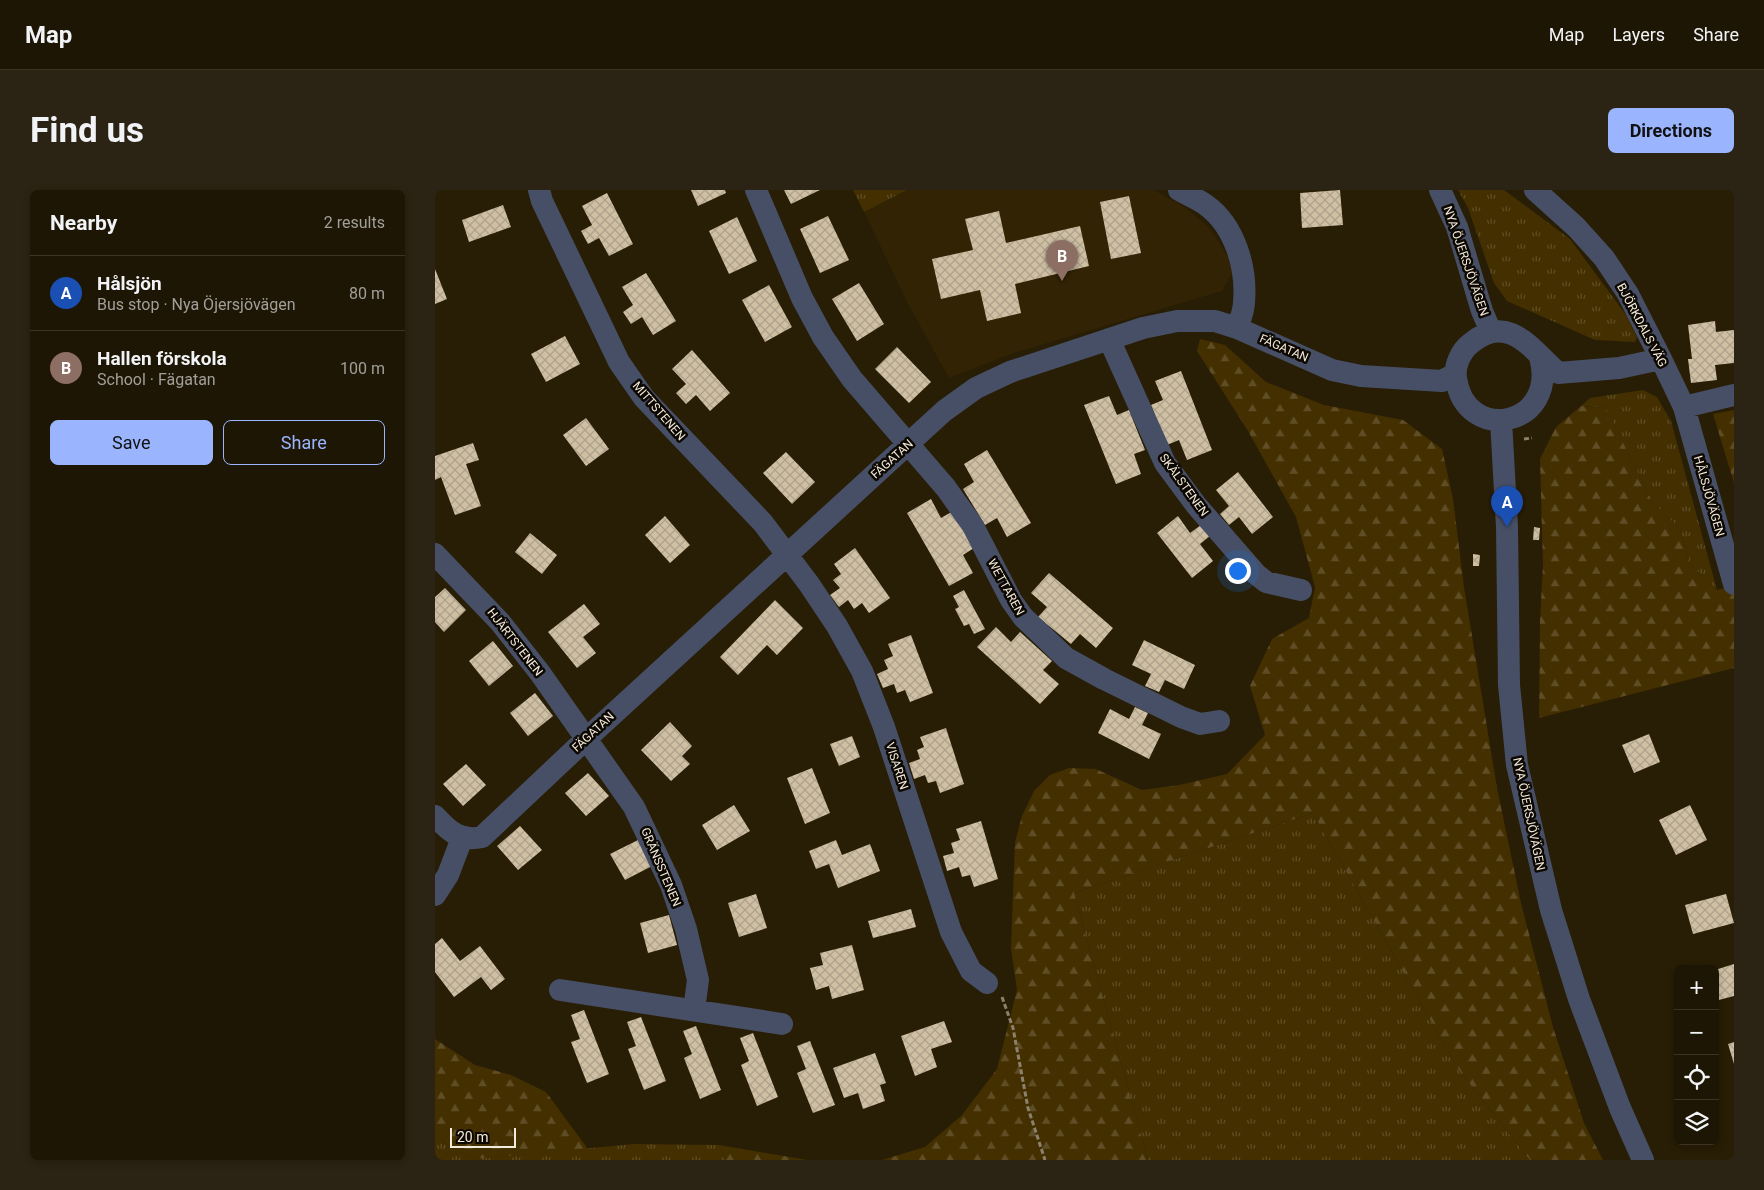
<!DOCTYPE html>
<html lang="en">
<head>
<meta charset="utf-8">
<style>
	body { margin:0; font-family:Roboto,sans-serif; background:#2b2313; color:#f1f3f6 }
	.controls { position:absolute; right:15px; bottom:15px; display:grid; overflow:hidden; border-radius:8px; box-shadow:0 2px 8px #0003 }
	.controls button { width:45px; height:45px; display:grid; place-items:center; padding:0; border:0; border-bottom:1px solid #3c3526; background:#1e1604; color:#f1f3f6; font:25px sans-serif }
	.scale { position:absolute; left:15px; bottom:12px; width:66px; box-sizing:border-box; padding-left:5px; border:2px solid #f2ebdc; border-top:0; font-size:14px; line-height:18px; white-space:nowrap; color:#f2ebdc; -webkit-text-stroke:4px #0d0802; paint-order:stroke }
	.you { position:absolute; left:802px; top:380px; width:18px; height:18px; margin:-12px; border:4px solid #fff; border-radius:50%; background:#1a73e8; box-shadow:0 0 0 8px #1a73e833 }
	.badge { display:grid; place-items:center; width:32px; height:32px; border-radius:50%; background:#9ab5fd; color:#fff; font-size:16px; font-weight:700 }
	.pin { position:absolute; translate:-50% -41px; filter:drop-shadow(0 1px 2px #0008) }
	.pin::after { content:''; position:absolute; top:26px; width:18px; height:15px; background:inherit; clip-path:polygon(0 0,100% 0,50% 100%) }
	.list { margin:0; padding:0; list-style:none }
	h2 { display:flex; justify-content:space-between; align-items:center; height:65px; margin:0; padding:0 20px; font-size:21px }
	h2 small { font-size:16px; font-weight:400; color:#a19f9a }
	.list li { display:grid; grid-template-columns:32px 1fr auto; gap:15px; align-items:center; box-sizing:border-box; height:75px; padding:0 20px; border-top:1px solid #3c3526 }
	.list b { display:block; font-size:19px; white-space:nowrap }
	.list p { margin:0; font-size:16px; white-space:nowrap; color:#a19f9a }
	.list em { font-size:16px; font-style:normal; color:#a19f9a }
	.actions { display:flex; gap:10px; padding:15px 20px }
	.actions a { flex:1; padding:11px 0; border:1px solid #9ab5fd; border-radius:8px; text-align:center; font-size:18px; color:#9ab5fd }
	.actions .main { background:#9ab5fd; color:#111 }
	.icon { flex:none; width:28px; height:28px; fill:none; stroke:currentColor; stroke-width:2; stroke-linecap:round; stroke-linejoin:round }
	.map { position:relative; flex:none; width:1299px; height:970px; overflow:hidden; border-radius:8px }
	header { display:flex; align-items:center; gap:30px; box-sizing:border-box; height:70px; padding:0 25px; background:#1e1604; border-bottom:1px solid #3c3526 }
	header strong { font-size:24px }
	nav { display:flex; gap:28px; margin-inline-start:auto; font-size:18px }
	.intro { display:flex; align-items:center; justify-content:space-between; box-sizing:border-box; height:120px; padding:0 30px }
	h1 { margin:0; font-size:35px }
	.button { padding:12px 22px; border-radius:8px; background:#9ab5fd; color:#111; font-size:18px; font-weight:700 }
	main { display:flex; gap:30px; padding:0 30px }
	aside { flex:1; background:#1e1604; border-radius:8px; box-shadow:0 2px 8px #0003 }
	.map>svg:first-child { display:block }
</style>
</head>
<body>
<header>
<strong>Map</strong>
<nav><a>Map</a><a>Layers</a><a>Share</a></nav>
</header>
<div class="intro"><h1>Find us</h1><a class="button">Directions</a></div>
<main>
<aside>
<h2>Nearby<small>2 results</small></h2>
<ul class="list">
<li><span class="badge" style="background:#1a4fb4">A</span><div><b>Hålsjön</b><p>Bus stop · Nya Öjersjövägen</p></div><em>80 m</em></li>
<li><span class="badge" style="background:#8d6e63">B</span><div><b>Hallen förskola</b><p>School · Fägatan</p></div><em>100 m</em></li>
</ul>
<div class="actions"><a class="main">Save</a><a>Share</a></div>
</aside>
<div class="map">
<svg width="1299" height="970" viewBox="0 0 1299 970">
	<defs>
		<pattern id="grass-tufts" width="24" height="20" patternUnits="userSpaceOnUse" patternTransform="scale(1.25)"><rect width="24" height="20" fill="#432f00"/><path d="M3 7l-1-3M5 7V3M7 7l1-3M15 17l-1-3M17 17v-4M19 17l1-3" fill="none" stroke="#5f4d25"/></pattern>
		<pattern id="forest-firs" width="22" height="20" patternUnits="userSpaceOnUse" patternTransform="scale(1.25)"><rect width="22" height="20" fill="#432f00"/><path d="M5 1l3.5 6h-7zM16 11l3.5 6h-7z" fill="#5f4d25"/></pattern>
		<pattern id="building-cross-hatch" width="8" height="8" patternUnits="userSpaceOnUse" patternTransform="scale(1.25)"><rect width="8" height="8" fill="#cfc0a4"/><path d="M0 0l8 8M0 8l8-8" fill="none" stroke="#aea28c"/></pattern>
	</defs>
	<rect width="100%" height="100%" fill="#281d05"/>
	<path fill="#312303" d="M472,0h247l29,16 26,21 18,28 6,17 -11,19 -208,62 -65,25 -41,-74 -44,-92z"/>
	<path fill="url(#grass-tufts)" d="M418,0h54l-43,22z
		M1023,0h46l66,49 56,76 11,22 -2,5 -40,-2 -88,-39 -13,-18 -26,-75z
		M1208,200l14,7 14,24 46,169 -27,-26 -10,-35 -27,-26 -47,-95 -25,-2 9,-8z
		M878,623l145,256 72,91h-382l-74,-267z
		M0,948l38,21 161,-15 85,1 7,15h-291z"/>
	<path fill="url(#forest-firs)" d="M765,149l25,6 41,37 58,23 79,15 39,29 11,50 11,88 33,201 24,115 32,124 31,96 19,37h-73l-72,-91 -145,-256 -239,80 74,267h-266l43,-13 37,-32 35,-46 20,-79 -6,-42 4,-106 7,-26 12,-25 16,-16 19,-7 27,1 46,21 37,-5 48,-11 38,-39 -15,-49 22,-47 37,-21 6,-31 -19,-70 -48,-86 -51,-80z
		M1146,216l25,2 47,95 27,26 10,35 27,26 17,-4v82l-195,50 1,-97 3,-56 -3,-106 16,-32z
		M1299,220v73l-21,-69z
		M0,849l40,26 36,10 35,17 42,57 -115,10 -38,-21z
		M284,955l88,15h-81z"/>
	<path fill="url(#building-cross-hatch)" d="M256,0h34l1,3 -28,13z
		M349,0h36l-29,14z
		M905,0l3,35 -41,3 -2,-35z
		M172,3l26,51 -24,12 -10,-18 -11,6 -7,-13 11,-6 -10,-19z
		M694,6l12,57 -30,6 -11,-57z
		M68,15l8,22 -42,15 -7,-22z
		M564,21l7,32 74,-17 9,40 -74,18 6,29 -34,8 -7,-31 -39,9 -9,-40 41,-9 -8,-31z
		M393,26l21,44 -29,13 -20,-44z
		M302,27l20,44 -28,13 -20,-43z
		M0,79l12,30 -12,5z
		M211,83l30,48 -23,14 -11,-18 -11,7 -8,-12 10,-7 -11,-18z
		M424,93l25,41 -27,17 -25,-42z
		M334,95l23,42 -27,15 -23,-42z
		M1280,131l1,11 18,-2v33l-19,2 2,15 -26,3 -3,-24h4l-4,-34z
		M130,146l15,28 -34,18 -15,-28z
		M462,157l34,35 -22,21 -34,-34z
		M257,160l38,43 -20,18 -14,-16 -10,9 -10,-11 10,-9 -14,-15z
		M746,181l31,79 -25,10 -8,-20 -12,5 -16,-40 12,-5 -8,-19z
		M674,206l8,19 12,-5 16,40 -11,4 7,20 -25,10 -32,-79z
		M151,228l23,31 -23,17 -23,-31z
		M38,253l6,17 -13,4 15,42 -26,9 -14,-38 -6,3v-24z
		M552,260l44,73 -24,14 -10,-19 -12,7 -22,-36 11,-7 -10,-18z
		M351,262l29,30 -23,22 -29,-31z
		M803,282l35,45 -21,17 -13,-17 -10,8 -9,-11 9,-8 -13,-16z
		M496,309l10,19 12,-7 21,37 -11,7 10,18 -24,13 -42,-73z
		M230,326l25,29 -20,18 -25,-28z
		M743,326l12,17 11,-8 9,11 -10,8 13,17 -21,17 -35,-45z
		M1099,337l6,1 -1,12h-6z
		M95,343l27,22 -15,19 -27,-22z
		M420,358l35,50 -21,15 -7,-10 -8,6 -6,-9 -9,7 -9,-12 10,-7 -7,-8 8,-6 -7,-10z
		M1038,364l7,1 -1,11h-6z
		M614,383l64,55 -17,20 -16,-14 -9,10 -33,-27 9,-10 -16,-14z
		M10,398l21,22 -22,22 -9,-10v-25z
		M529,400l21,39 -11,5 -5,-10 -5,2 -9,-17 4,-2 -6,-11z
		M340,410l28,28 -26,27 -10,-10 -29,30 -18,-18z
		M149,414l16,20 -17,13 13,16 -19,15 -29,-36z
		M561,437l15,15 9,-10 32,29 -9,9 16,14 -19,20 -63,-57z
		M476,445l22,58 -23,9 -5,-12 -8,3 -3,-9 -11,4 -6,-14 11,-5 -4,-9 9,-4 -5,-12z
		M709,450l51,25 -11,24 -19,-9 -6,12 -14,-6 6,-12 -19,-9z
		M58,451l20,25 -24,20 -20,-25z
		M100,503l18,23 -25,20 -18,-23z
		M700,517l13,6 -6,12 19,9 -12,25 -51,-26 12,-24 19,10z
		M235,532l22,24 -10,10 8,8 -19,17 -30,-31z
		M511,538l18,56 -24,9 -4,-12 -8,2 -3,-8 -11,4 -5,-16 11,-4 -3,-9 7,-3 -4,-10z
		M1214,544l11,28 -26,11 -12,-28z
		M417,546l8,21 -21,9 -9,-22z
		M31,574l20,21 -23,21 -20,-22z
		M377,578l18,45 -25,11 -18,-46z
		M153,583l21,23 -23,20 -21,-23z
		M299,615l16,26 -33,19 -15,-25z
		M1255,615l17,35 -31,15 -17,-35z
		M546,631l17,58 -24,8 -4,-12 -8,2 -3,-10 -12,4 -4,-15 11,-3 -3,-10 9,-3 -4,-11z
		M85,636l22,24 -24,20 -21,-24z
		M203,650l14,26 -27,14 -15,-26z
		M401,650l6,15 28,-11 10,27 -42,17 -9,-24 -13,5 -7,-18z
		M321,704l11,34 -28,9 -11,-34z
		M1291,704l8,29 -41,11 -8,-29z
		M476,719l5,18 -43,11 -5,-17z
		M234,725l8,30 -29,8 -8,-30z
		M7,748l18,23 20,-15 25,33 -14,11 -10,-13 -27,20 -19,-25v-28z
		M417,755l12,45 -32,9 -3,-13 -13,4 -6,-22 13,-3 -3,-12z
		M1299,774v32l-19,5v-31z
		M149,820l25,64 -22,9 -16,-41 9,-3 -9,-24z
		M206,827l25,64 -22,9 -16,-41 8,-3 -9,-24z
		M509,831l8,21 -21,7 6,18 -22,9 -14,-40z
		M261,836l25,64 -21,9 -16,-41 8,-4 -9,-23z
		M318,843l25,64 -21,9 -16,-41 8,-4 -9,-23z
		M375,851l25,64 -22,8 -16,-40 9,-4 -9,-23z
		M1299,852v22l-6,-20z
		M440,863l11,30 -6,2 5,16 -22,8 -5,-16 -14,5 -11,-30z"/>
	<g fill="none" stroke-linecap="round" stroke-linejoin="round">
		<path stroke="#8b826e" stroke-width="3" stroke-dasharray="5 2.5" stroke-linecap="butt" d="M1089,249l8,-1
			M567,807l11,31 15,80 17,52"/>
		<path stroke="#464f65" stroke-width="22" d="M104,0l3,11 77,161 25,36 119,125 46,61 28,42 25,45 22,56 67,205 20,39 16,12
			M321,0l46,108 21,39 29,42 94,109 27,38 38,74 12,17 43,41 38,21 77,38 19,7 19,-3
			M744,0c8,5 19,9 27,15 29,21 41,63 38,97 0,9 -4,18 -7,26
			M1005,0l17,37 25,84 9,21
			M1100,0l41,37 28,31 24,36 33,65 23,48 50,177
			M674,149l56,124 31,42 60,69 10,8 35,8
			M1105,167c19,70 -75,88 -84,21 -2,-12 5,-27 14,-34 38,-33 62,6 88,29l61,-5 42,-9
			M1249,217l50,-12
			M1066,230l6,107 2,158 8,80 34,145 28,89 41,109 23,52
			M0,364l65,68 40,51 94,134 37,78 15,44 12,51 -4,30
			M0,626c14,15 25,26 47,21l104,-98 358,-328 32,-23 34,-16 133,-44 34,-7h38l22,7 95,42 29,6 81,5 13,-7
			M0,705l13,-20 14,-37
			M125,800l222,34"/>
	</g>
	<g text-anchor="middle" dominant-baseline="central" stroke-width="5" stroke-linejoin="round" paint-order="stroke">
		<g font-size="12" fill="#f2ebdc" stroke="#0d0802">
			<text transform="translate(1031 71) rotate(71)">NYA ÖJERSJÖVÄGEN</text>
			<text transform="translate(1207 135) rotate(62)">BJÖRKDALS VÄG</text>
			<text transform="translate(849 158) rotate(23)">FÄGATAN</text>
			<text transform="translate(224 221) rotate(49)">MITTSTENEN</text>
			<text transform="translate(457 269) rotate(-42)">FÄGATAN</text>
			<text transform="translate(749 295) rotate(54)">SKÄLSTENEN</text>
			<text transform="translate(1274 306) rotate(74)">HÅLSJÖVÄGEN</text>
			<text transform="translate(571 397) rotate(61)">WETTAREN</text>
			<text transform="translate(80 452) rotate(52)">HJÄRTSTENEN</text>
			<text transform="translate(158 542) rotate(-43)">FÄGATAN</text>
			<text transform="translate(462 576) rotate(72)">VISAREN</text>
			<text transform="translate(1094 624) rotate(78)">NYA ÖJERSJÖVÄGEN</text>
			<text transform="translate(226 677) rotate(67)">GRÄNSSTENEN</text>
		</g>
	</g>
</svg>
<div class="controls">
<button>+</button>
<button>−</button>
<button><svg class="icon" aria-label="locate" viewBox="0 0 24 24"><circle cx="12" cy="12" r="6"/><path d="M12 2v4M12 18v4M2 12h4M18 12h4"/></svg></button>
<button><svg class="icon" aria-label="layers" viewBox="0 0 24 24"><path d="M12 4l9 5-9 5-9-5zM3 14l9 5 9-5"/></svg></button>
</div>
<div class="scale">20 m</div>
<div class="you"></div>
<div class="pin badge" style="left:1072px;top:337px;background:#1a4fb4">A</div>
<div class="pin badge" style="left:627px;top:91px;background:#8d6e63">B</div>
</div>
</main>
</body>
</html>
